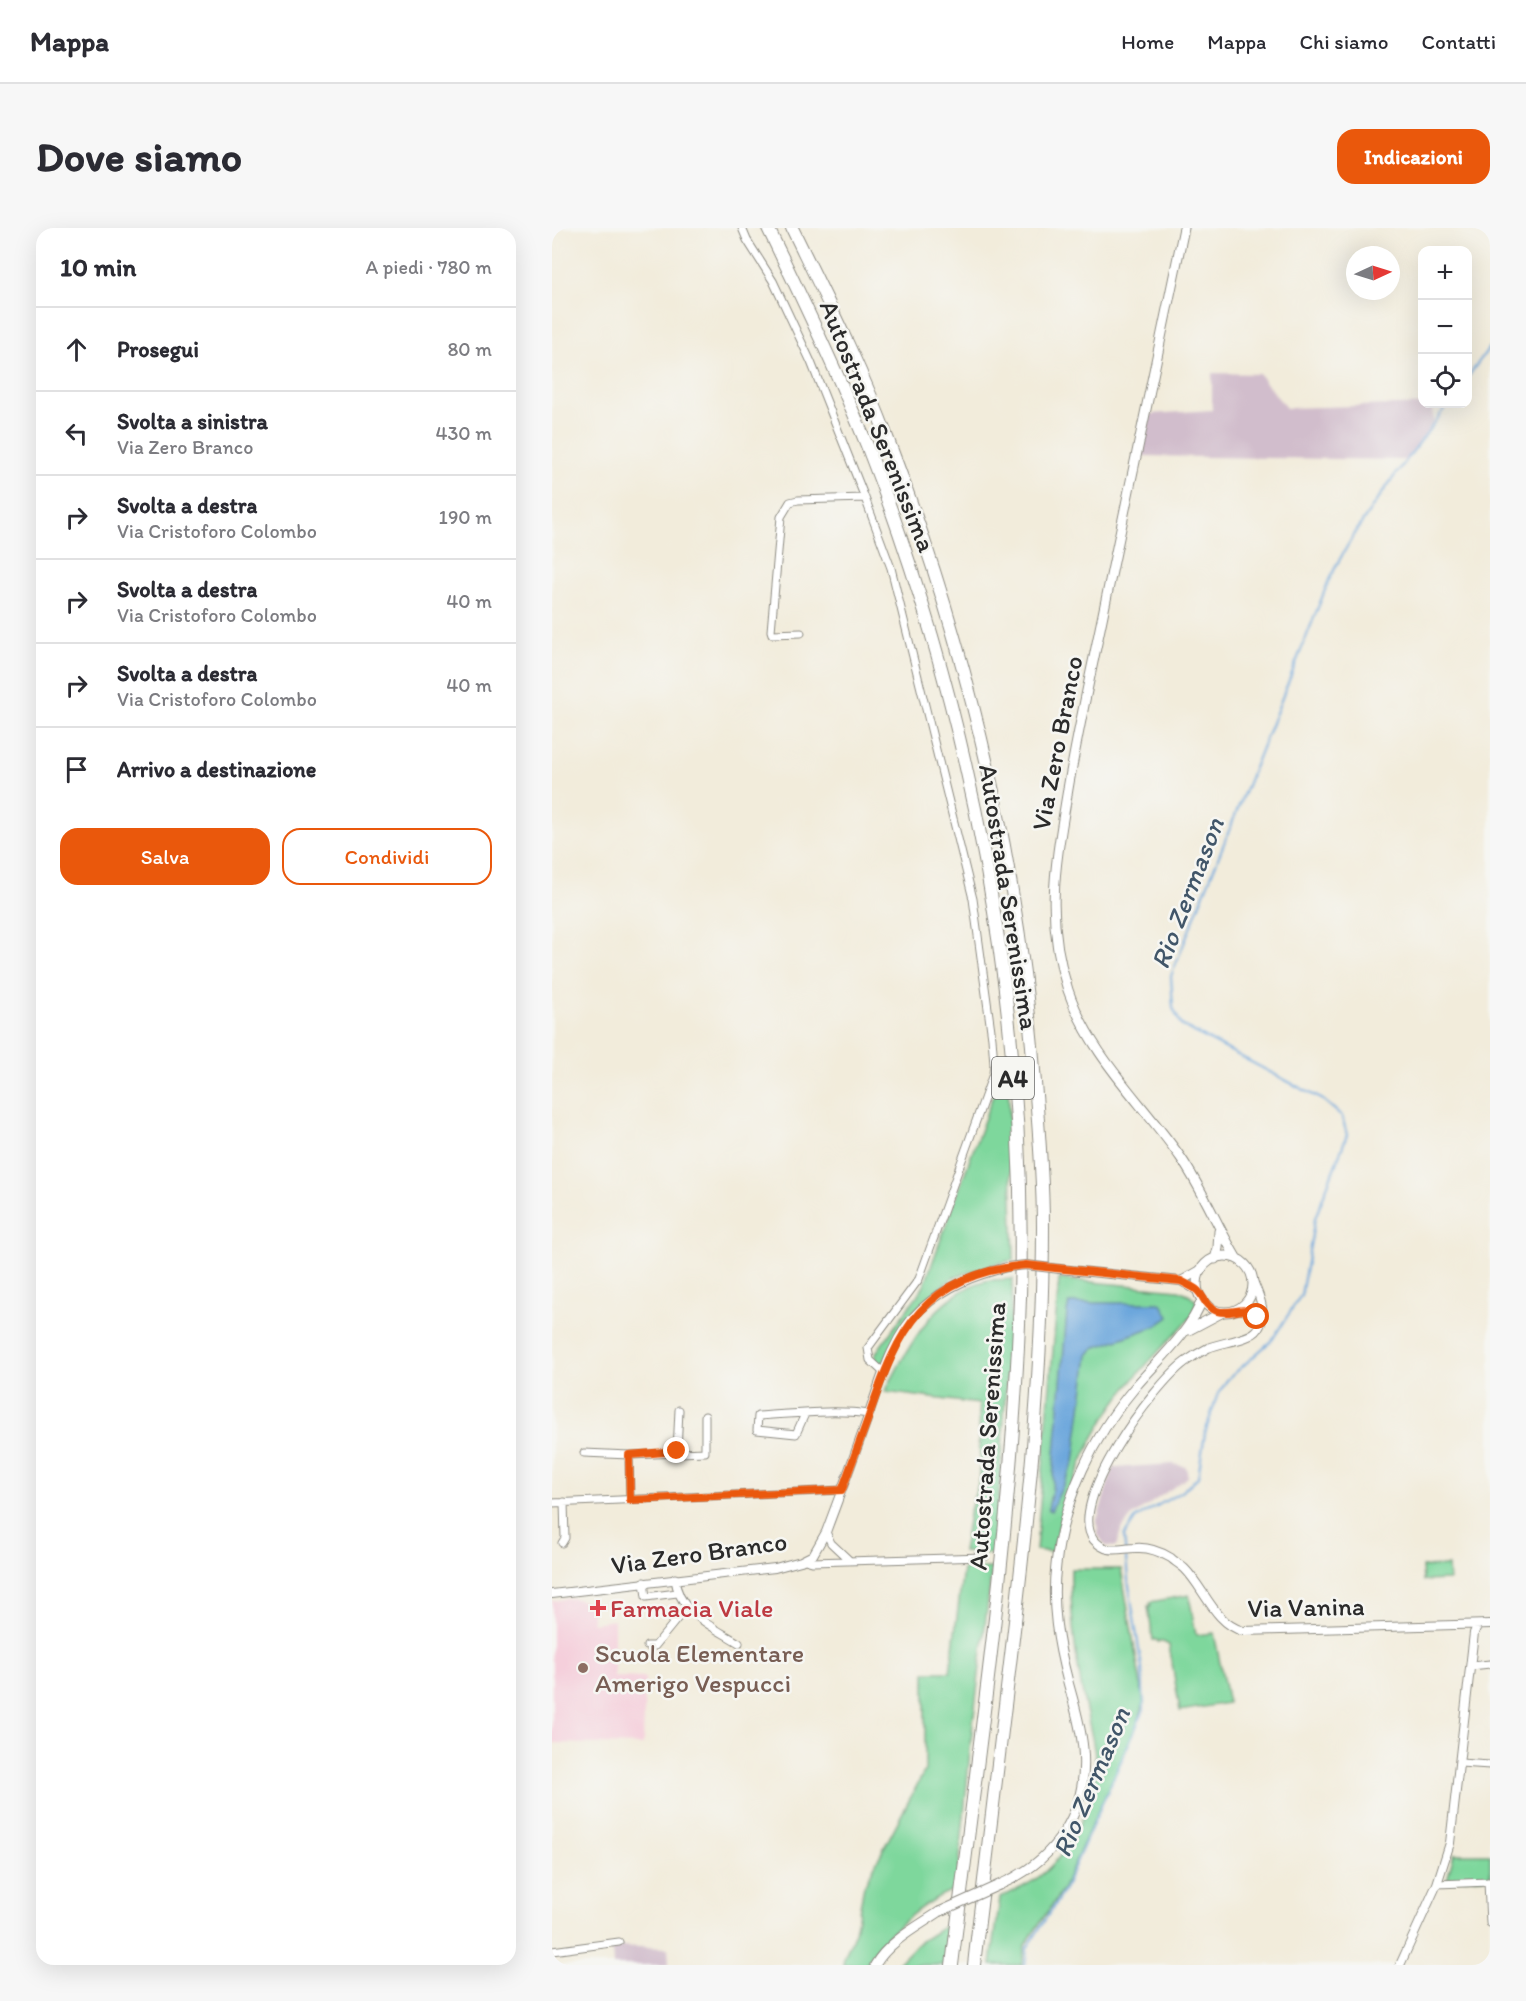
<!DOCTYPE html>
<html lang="it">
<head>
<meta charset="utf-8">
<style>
	body { margin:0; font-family:Itim,sans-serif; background:#f7f7f7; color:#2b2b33 }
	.controls { position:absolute; right:18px; top:18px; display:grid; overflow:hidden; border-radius:12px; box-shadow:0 6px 24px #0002 }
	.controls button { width:54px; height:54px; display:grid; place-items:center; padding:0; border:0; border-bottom:2px solid #e1e1e2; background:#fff; color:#2b2b33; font:30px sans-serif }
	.compass { position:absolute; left:794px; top:18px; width:54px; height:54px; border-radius:50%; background:#fff; box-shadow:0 6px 24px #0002; rotate:86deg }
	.stop { position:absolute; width:18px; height:18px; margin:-14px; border:4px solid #ea580c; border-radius:50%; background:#fff }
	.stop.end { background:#ea580c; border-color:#fff; box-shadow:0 2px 6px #0008 }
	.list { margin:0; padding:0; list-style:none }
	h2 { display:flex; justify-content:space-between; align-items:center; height:78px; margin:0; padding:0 24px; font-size:26px }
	h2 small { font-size:20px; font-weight:400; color:#7c7c81 }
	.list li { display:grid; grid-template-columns:39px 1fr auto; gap:18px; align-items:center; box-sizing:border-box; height:84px; padding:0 24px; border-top:2px solid #e1e1e2 }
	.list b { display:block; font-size:22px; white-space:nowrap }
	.list p { margin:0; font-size:20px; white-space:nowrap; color:#7c7c81 }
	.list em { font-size:20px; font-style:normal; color:#7c7c81 }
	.actions { display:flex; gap:12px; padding:18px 24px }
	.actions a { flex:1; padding:14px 0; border:2px solid #ea580c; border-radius:18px; text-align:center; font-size:21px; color:#ea580c }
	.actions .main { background:#ea580c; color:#fff }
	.icon { flex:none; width:33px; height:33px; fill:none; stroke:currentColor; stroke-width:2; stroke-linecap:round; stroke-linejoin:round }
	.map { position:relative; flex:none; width:938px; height:1737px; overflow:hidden; border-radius:18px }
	header { display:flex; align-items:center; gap:36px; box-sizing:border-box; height:84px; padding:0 30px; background:#fff; border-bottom:2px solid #e1e1e2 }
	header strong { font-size:28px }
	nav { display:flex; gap:33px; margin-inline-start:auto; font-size:21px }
	.intro { display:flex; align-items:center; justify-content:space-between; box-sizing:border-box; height:144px; padding:0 36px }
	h1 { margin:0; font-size:42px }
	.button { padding:15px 27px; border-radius:18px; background:#ea580c; color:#fff; font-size:21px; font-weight:700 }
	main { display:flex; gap:36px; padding:0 36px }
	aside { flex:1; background:#fff; border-radius:18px; box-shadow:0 6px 24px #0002 }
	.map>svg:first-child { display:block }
</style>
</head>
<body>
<header>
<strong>Mappa</strong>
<nav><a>Home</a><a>Mappa</a><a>Chi siamo</a><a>Contatti</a></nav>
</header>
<div class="intro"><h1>Dove siamo</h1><a class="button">Indicazioni</a></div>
<main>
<aside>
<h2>10 min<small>A piedi · 780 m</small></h2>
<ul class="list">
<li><svg class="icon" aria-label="ahead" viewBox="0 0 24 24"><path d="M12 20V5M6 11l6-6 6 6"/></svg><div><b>Prosegui</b></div><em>80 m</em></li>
<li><svg class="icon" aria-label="left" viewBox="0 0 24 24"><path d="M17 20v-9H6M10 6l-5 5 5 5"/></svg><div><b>Svolta a sinistra</b><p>Via Zero Branco</p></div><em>430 m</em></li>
<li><svg class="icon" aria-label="right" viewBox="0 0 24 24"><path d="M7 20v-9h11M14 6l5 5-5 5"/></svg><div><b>Svolta a destra</b><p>Via Cristoforo Colombo</p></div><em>190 m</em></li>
<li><svg class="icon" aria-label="right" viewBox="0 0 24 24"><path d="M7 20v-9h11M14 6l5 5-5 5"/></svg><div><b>Svolta a destra</b><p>Via Cristoforo Colombo</p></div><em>40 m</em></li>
<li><svg class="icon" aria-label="right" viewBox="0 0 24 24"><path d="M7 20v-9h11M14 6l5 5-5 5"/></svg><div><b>Svolta a destra</b><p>Via Cristoforo Colombo</p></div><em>40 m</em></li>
<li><svg class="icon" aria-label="arrive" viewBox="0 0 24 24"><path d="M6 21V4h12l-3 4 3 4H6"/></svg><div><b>Arrivo a destinazione</b></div></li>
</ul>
<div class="actions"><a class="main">Salva</a><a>Condividi</a></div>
</aside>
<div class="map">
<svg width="938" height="1737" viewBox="0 0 938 1737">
	<rect width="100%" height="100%" fill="#f6f6f2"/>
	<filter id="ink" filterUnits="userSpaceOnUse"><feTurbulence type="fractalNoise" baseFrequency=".0167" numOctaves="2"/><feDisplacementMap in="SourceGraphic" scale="12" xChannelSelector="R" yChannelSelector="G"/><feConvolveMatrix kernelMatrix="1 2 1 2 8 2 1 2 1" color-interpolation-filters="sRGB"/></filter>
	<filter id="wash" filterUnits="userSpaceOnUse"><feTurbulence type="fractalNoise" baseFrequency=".008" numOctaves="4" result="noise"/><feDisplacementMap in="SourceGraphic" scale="24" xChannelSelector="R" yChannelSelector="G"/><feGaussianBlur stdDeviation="1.35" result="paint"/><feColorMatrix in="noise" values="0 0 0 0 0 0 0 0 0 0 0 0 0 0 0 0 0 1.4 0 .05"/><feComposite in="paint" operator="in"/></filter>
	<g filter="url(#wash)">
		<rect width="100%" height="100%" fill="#f2ecdb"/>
		<path fill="#f5cfdb" d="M20,1370l15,4 3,3 3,18 21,-3v57l31,1 -2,67 -91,-2v-142z"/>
		<path fill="#d1bdcc" d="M660,145l47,1 27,34 145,-4 3,17 -29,39 -264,-4 9,-42 62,-4z
			M621,1236l13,3 2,10 -57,40 -10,13 -5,17 -10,-1 -8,-11 -1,-15 16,-52z
			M60,1718l56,2 1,17h-56z"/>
		<path fill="#7ed79c" stroke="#548164" stroke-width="1.5" d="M448,848h8l6,184 -25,5 -34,12 -15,10 -30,28 -27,51 -7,-5 -1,-7 49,-68z
			M461,1051l-18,275 -32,-2 6,-38 11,-36 -1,-74 -94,-12c23,-44 48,-96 100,-111 9,-2 19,-1 28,-2z
			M507,1051l120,11 11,5 6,6 -1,12c-27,29 -57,58 -80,90 -32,44 -50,98 -63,149l-16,-2z
			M896,1338l1,14 -26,1 -1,-14z
			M440,1340l-21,172 -14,149c-29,8 -78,49 -91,76h-23l1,-7 11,-26 9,-46 61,-116v-98h25l13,-103z
			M519,1341h50l23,134 -8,25 -67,147 -8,17 -36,53 -3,20h-31l9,-67c13,-7 29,-13 40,-22 28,-22 55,-72 56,-107 0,-21 -6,-39 -10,-59 -10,-46 -16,-94 -15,-141z
			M637,1367l7,40 18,-2 14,70 -48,8 -11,-66 -6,-3h-5l-1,-2h-4l-5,-34h3l-1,-4z
			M902,1626h36v23l-43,3z
			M401,1693l-6,44h-50l21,-22z"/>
		<path fill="#6ba6dc" stroke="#4b6884" stroke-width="1.5" d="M517,1075h90l3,1 7,13 -13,9 -62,22 -6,7 -14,107 -23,49 -3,-2 4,-20 15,-177z"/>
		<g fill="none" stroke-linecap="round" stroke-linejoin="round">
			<path stroke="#6ba6dc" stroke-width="2" d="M916,149l22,-31
				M473,1737l2,-17 36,-56 81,-183 -2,-41 -14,-88 -4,-44 12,-18 45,-26 17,-15 7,-44 12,-37 10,-16 45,-40 29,-45 14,-77 32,-83 -5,-19 -19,-16 -142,-75 -8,-17 -2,-32 158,-396c31,-64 78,-119 119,-176"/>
		</g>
	</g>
	<g filter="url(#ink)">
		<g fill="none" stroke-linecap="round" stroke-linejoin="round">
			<g stroke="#8e8c83" stroke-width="9">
				<path id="minor" d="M190,0l5,12 26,41 38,81 54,136 26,70 82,331 19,139 2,26 -1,10 -74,205 -51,69 2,12 13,12
					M249,405l-29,1 -1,-3 10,-114 9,-15 8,-2 67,-2
					M253,1186l-9,20 -39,-4 1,-14c37,-2 75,-7 111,-2
					M125,1223l2,-41
					M32,1225l45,2
					M78,1272l-1,-45 76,-3v-36
					M0,1275l290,-13
					M274,1304l5,11 18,17
					M10,1315l3,-5 -1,-36
					M253,1332l7,2 173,-5
					M123,1350c3,35 37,48 64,65
					M92,1354l2,15 31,-4
					M95,1418h8l31,-38
					M919,1438l19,-2
					M908,1535l30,2
					M936,1654l2,41
					M885,1656l53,-2
					M0,1723l67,-9"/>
			</g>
			<g stroke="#8e8c83" stroke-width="10">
				<path id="tertiary" d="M508,1041l121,12 17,10
					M629,1053l21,-12
					M701,1053c6,14 15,33 5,48 -7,11 -37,13 -50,19 -8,4 -16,9 -23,14 -31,23 -120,142 -91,178 13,15 26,8 42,8 13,-1 25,4 35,10 4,4 10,7 14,11 19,19 30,55 58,62l247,-7
					M686,1081l16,4 6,11
					M0,1366l223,-26 26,-7 12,-6 13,-23c13,-35 26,-69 38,-104 14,-38 26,-91 57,-119 27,-24 52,-33 86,-42
					M848,1737l37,-81 13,-41 24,-210 3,-7"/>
			</g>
			<g stroke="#8e8c83" stroke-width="11">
				<path id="secondary" d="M632,0c-25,122 -51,244 -77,367 -13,64 -28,129 -39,194 -12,73 -24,128 0,201 22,66 74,112 113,168 22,32 36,68 56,101
					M645 1056a28 28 0 1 1 56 0a28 28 0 1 1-56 0Z
					M663,1031l3,-11 1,-17
					M637,1102l34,-18
					M447,1657c56,-24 90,-73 84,-136 -2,-23 -9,-45 -15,-67 -10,-38 -17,-77 -12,-117 7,-66 37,-129 80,-179 24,-28 53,-52 66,-86
					M323,1737c14,-24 42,-38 64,-53"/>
			</g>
			<g stroke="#8e8c83" stroke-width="14">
				<path id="motorway" d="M216,0c35,72 70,145 100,220 104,267 160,562 152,849 -7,224 -41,446 -68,668
					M240,0c34,70 69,139 96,212 79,207 131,422 147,643 4,47 8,95 8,143 0,150 -16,297 -34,446 -12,97 -24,195 -35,293"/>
			</g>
			<use href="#minor" stroke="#fff" stroke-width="7"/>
			<use href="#tertiary" stroke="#fff" stroke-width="8"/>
			<use href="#secondary" stroke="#fff" stroke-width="9"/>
			<use href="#motorway" stroke="#fff" stroke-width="12"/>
			<g stroke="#8e8c83" stroke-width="10" stroke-linecap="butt">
				<path id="tertiary-bridge" d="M455,1039l19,-2 34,4"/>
			</g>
			<g stroke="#8e8c83" stroke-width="11" stroke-linecap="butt">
				<path id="secondary-bridge" d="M387,1684l60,-27"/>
			</g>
			<use href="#tertiary-bridge" stroke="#fff" stroke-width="8"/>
			<use href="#secondary-bridge" stroke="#fff" stroke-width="9"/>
		</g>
	</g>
	<g fill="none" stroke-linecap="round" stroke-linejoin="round" filter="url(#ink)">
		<path stroke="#ea580c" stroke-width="8" d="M125,1223l-48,4 1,45 212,-10c9,-25 18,-49 27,-74 29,-87 55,-141 157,-151l155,16c5,3 13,6 17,10 7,7 7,16 19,20 15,5 28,-8 40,6"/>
	</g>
	<path fill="#e0444e" stroke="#f6f6f2" stroke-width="2" d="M43 1371h6v6h6v6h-6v6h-6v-6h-6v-6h6z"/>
	<circle fill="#8d6e63" stroke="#f6f6f2" stroke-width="2" cx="31" cy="1440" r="6"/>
	<g text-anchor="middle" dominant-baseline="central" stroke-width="5" stroke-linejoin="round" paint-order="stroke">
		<rect fill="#f6f6f2" stroke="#686867" stroke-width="1.5" x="440" y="829" width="42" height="42" rx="4.5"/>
		<g font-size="24" font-weight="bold" fill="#2b2b2b">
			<text x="461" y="850">A4</text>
		</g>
		<g font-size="26" fill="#2b2b2b" stroke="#f6f6f2">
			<text transform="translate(326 198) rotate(68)">Autostrada Serenissima</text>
			<text transform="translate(505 515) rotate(-79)">Via Zero Branco</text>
			<text transform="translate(457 669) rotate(81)">Autostrada Serenissima</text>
			<text transform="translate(435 1208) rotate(-86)">Autostrada Serenissima</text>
			<text transform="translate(147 1325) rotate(-8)">Via Zero Branco</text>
			<text transform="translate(754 1379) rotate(-1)">Via Vanina</text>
		</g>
		<g font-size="26" fill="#be3a42" stroke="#f6f6f2" text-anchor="start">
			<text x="58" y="1380">Farmacia Viale</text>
		</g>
		<g font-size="26" fill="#785e54" stroke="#f6f6f2" text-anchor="start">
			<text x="43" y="1425">Scuola Elementare<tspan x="43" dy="30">Amerigo Vespucci</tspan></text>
		</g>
		<g font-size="27" font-style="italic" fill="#415669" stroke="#f6f6f2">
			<text transform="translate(635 665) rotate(-69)">Rio Zermason</text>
			<text transform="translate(539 1554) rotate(-67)">Rio Zermason</text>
		</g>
	</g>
</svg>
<div class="controls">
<button>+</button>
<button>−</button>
<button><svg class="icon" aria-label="locate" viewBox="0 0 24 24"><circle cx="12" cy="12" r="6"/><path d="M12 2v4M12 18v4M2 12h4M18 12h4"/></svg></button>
</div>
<svg class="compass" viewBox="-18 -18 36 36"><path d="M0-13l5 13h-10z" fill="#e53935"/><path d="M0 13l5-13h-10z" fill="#7c7c81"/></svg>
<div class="stop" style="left:705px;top:1089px"></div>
<div class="stop end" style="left:125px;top:1223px"></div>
</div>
</main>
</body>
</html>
